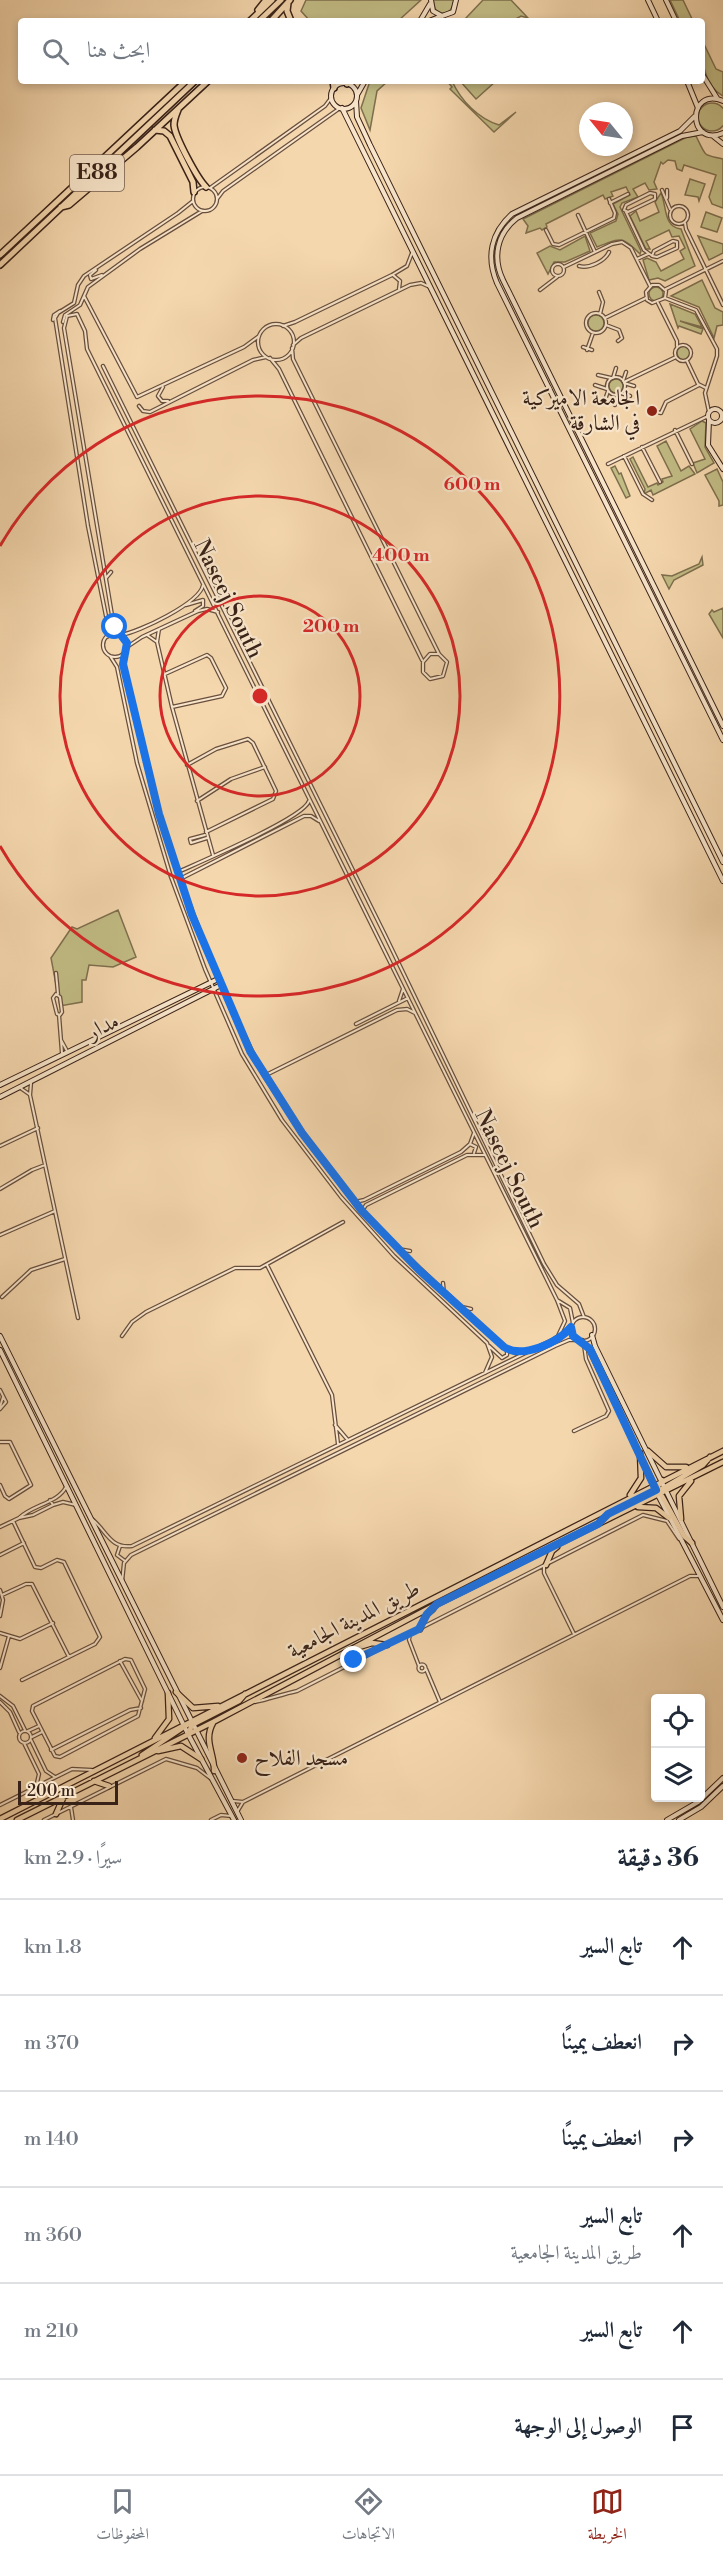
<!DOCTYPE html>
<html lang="ar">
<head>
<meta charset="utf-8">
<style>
	body { margin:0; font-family:"Libre Bodoni",Amiri,serif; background:#f6f6f7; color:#1f2937; direction:rtl }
	.controls { position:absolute; right:18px; bottom:18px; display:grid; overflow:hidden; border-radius:6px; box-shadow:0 3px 9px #0003 }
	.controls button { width:54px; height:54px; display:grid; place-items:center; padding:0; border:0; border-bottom:2px solid #e0e1e3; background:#fff; color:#1f2937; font:30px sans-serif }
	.compass { position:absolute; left:579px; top:102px; width:54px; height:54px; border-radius:50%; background:#fff; box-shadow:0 3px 9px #0003; rotate:300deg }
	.scale { position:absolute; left:18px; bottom:15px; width:100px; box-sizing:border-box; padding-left:6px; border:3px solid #392218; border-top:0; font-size:16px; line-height:21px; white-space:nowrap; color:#392218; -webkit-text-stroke:4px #f8e5ca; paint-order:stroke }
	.stop { position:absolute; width:18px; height:18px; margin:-14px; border:4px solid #1a73e8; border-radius:50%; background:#fff }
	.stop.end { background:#1a73e8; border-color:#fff; box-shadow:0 2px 6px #0008 }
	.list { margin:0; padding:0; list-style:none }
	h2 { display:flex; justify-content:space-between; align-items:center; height:78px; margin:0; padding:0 24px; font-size:26px }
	h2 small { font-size:20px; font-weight:400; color:#747a83 }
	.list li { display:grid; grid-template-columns:39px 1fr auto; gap:18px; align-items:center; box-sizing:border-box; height:96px; padding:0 24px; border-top:2px solid #e0e1e3 }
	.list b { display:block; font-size:22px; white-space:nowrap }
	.list p { margin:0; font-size:20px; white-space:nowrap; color:#747a83 }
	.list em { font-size:20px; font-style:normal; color:#747a83 }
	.icon { flex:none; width:33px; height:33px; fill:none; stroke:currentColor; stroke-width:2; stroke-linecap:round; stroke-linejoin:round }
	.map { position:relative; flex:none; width:723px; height:1820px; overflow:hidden; direction:ltr }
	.search { position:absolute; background:#fff; box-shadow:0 3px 9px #0003; left:18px; right:18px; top:18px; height:66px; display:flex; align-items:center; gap:15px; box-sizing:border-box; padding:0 21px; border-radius:6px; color:#747a83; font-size:22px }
	.sheet { height:654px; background:#fff }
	nav { display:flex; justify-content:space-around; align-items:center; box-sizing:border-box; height:84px; border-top:2px solid #e0e1e3; background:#fff; font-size:16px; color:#747a83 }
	nav a { display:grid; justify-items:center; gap:3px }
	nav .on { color:#8f2418 }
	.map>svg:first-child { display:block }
</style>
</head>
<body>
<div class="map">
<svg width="723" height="1820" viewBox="0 0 723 1820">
	<rect width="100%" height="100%" fill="#f5d7ae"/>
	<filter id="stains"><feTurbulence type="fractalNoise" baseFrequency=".00333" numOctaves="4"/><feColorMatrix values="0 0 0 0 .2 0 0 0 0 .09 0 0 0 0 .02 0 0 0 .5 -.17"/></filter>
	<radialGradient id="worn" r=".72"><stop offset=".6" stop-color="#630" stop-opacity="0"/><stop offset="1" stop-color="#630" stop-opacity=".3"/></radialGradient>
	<path fill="#c2bc85" stroke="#7e6f4e" stroke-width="1.5" d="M306,0h115l-23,21h-88l-9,-10z
		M433,0h21c-1,11 -9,18 -19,9z
		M483,0h28l17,18 -7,-2 -9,5h-43l-3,-3z
		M670,0h13l10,21h-13z
		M702,40l14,29 7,3v24c-20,-11 -21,-35 -21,-56z
		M370,81h18l-11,10 -7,39 -9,-22z
		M447,81h5c9,20 27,38 47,44l17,-13 -22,20 -44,-43 2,-2z
		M460,81h36l-20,18z
		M698 117a14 14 0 1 1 28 0a14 14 0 1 1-28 0Z
		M696,136c11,22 6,18 27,23v49l-11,-4 -3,-7 7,-22 -32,-10 -2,6 -5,-2 -2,-8 -7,-1 -5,4 -2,-2 -7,20 3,7 -8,1 -4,-7 -12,6 5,8 -16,6 -2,4 21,44 -1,3c-19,-19 -18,-16 -43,-7l-7,-14 26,-12 2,-7 -5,-10 17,-9 -4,-8 -15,5 2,4 -8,3 -2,-4 -57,29 1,3 -5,3 -2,-2 -14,5 2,-7 -5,-7 164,-82z
		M690,179l15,5 -6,17 -1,-4 -13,-2z
		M661,193c6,13 2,34 20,36l14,37 -30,15 -7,-3 -9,2 -6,-20 4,-2 9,4 5,9 23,-12 -4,-8 5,-3 -6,-12 -7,1 -3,-7 -23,11 4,8h-4l-16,-33 6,-5 4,10 19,-9 -4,-10z
		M706,212l16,6 -5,14 -16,-5z
		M585,236l5,15 -25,11h-11l-6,12 -11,-21 13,-7 10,4z
		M698,236l25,8v9l-14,7z
		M702,280l13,28 8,4v13l-6,1 -3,12 -15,-31 -28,-11z
		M649 294a7 7 0 1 1 14 0a7 7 0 1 1-14 0Z
		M670,304l25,10 7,13 -22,-6 23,8 -2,5 -22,-8 -1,2z
		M588 323a8 8 0 1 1 16 0a8 8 0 1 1-16 0Z
		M677 353a7 7 0 1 1 14 0a7 7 0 1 1-14 0Z
		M609 386a7 7 0 1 1 14 0a7 7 0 1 1-14 0Z
		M702,421l4,2 -1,24 9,16 -17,10 -4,-10 12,-4 -15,-30z
		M666,441l15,30 8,-5 6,8 -42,21 -2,-5 -7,4 1,-5 -15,-30 3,-2 15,30 9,-4 1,2 5,-3 -1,-3 10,-3 -15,-30z
		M615,466l4,8 2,-1 9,23 -4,2 -15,-30z
		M717,469l6,13v23l-4,1v-5l-14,-26z
		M702,557l1,8 -29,15 -5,9 -7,-14 10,1 27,-12z
		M723,608v30l-14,-24 3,-4 2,2z
		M118,910l18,47 -23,10 -24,-2 -3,15h-4v22l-22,4 -9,-48 21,-31 5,2z"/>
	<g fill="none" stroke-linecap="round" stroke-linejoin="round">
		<g stroke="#684f3e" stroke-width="4.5">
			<path id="street" d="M193 199a12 12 0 1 1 24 0a12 12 0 1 1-24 0Z
				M210,188l115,-82 6,-8
				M662,190l8,19
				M650,193l5,1v5l-27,13 -4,-2 2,-5z
				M667,198v-8
				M217,199l6,-8 117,-83
				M610,203l18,-9
				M670 215a9 9 0 1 1 18 0a9 9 0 1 1-18 0Z
				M626,212l18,38 7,5
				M578,215l17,37
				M685,223l1,6 37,76
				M546,230l7,14 6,1 55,-27 1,-5 -6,-14
				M673,241l4,1v6l-20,9 -5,-1 2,-5z
				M637,259l11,-5
				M552 270a6 6 0 1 1 12 0a6 6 0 1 1-12 0Z
				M579,266c10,3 26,-5 30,-14
				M564,267l48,-23 10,-2 9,6 19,38
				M96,270l-6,5 1,4 11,-4
				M393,275l7,6 -1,8
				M666,289l57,-28
				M540,290l17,-13
				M599,292l4,10 -3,12
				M84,296l53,101 107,-50 15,-11
				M665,298l1,-7 -7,-6h-7l-6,7 1,8 5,3 13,-5 31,12 21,39v7l-12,37 4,19
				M658,303l19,38v5
				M586 323a10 10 0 1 1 20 0a10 10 0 1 1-20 0Z
				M605,318l41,-20
				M53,320l1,-5 6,-4
				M63,322l2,-7 15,-10 8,-18 52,-38 62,-38
				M258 342a18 18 0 1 1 36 0a18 18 0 1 1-36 0Z
				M606,325l13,5 3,8 -4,3
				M283,326l12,-4 97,-47 15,-9 5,-13
				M64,328l3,-12 10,-2 8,17 2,18 470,951 8,21 -8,17
				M64,328l49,293 5,13
				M675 353a8 8 0 1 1 16 0a8 8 0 1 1-16 0Z
				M293,345l8,-7 109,-53 11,-2 9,4
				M583,347l9,3
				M292,348l1,11 146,295 8,8 -4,14 -13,3 -7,-7v-10l7,-8h9
				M587,350l6,-17
				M270,358l9,11 143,291
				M687,361l11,23 8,4
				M103,366l282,569 159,329 13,21 22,19 5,13
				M598,375l13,3
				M607 386a9 9 0 1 1 18 0a9 9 0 1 1-18 0Z
				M613,378l3,-10
				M623,381l3,-9
				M624,382l52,-25
				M624,383l10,3
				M595,385l12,4
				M163,387l-5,9 4,5h6
				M621,393l9,3
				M605,400l3,-9
				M615,405l3,-11
				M139,406l4,5 7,1 103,-52 13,-3
				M656,412l5,1 5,-11 33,-17
				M675,430l17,34
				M642,447l18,35
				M624,456l19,38 9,6
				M608,464l100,-48
				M106,578l5,-6
				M186,605l17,-5v6l-8,5
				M159,629l-2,13 15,65 41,148
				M103 645a12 12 0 1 1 24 0a12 12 0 1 1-24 0Z
				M121,635c18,-3 79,-32 82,-50
				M147,635l10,7
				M107,637l1,-11 -20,-100 -33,-208 3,-5 16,-10 4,-18 6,-9 94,-63 15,-12
				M127,647l15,-10 56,-26 9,-2 11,3
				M123,654v10l28,122 21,71 46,122 46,97 48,72 64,79 128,120 11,6h11
				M110,656l7,11 20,96 34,114 34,92 37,85 40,66 59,77 53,59 93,87 5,14 -7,16
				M165,674l42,-19 4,3 15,30 -4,8 -50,11
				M187,765l29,-16 32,-10 5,4 23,48 -3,8 -67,33
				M197,801l34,-22 34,-12
				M205,835l-15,4 1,4 16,-5
				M178,872c22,-10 126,-54 131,-71
				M180,879l124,-63h7l8,5
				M56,973l2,21
				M56,994l4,3 2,15 -2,3 -3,-1 -4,-16z
				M399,1001l4,-12
				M59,1015l3,38
				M356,1024l52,-26
				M61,1040l6,11
				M264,1076l133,-66 10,-1 8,4
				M31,1083l-1,12 48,223
				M19,1087l10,7
				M470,1144l6,3 -2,6
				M0,1146l38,-18
				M0,1189l32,-19 13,-5
				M355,1202l9,-2 97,-48 9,-8 4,-11
				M362,1211l4,-6 101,-50h17
				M0,1235l55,-24
				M398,1249l12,2
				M267,1265l65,130 6,49
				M443,1283l1,10
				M2,1297l29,-27 34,-11
				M557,1300l13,8 3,15
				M462,1307l9,2
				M571 1329a12 12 0 1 1 24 0a12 12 0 1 1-24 0Z
				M122,1336l10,-14 14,-10 89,-44h25l83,-46
				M489,1346l13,12 5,-3v-5
				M0,1390l6,12 -6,7
				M0,1407l3,-10
				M335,1425l12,14
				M574,1431l32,-15 3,-5 -23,-52 -2,-14
				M0,1442h10l21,43 -22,14 -4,-3 -5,-11
				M50,1500l3,5 -20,10 -14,3c13,-13 39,-15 47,-31
				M53,1505l10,-3 13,3
				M92,1519c14,11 18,30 40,27l420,-206 19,-13
				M13,1521l22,46 6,1 16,-8 7,2 36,75 -5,7 -73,36
				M0,1527l19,-9
				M120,1546l-3,9 8,6
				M0,1555l24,-12
				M544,1566v7l30,61
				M122,1582l2,-19 7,-8 424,-209 14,-6h10
				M0,1590l3,10 -3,16
				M2,1595l24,-11h6l37,73
				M0,1633l20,6 33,-16
				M410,1634l-1,6 10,26
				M125,1659l6,1 14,29 -7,27 -78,41 -5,-1 -23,-45 1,-5z
				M120,1661l22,40
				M418.5 1668a3.5 3.5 0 1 1 7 0a3.5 3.5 0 1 1-7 0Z
				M0,1668l9,-32
				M426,1669l14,33
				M0,1696l13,10 12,24
				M0,1702l10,10 9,20
				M255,1702c14,-3 28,-8 42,-11l346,-176 24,6 12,18
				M19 1737a6 6 0 1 1 12 0a6 6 0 1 1-12 0Z
				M28,1731l11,-5
				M32,1737l10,-5
				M31,1740l15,31 9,6
				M24,1743l15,31 -3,13
				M51,1750l79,-40 11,-2
				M233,1801l10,1 447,-226h8
				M0,1805l72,-36 20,1
				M71,1807l2,13
				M237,1812l6,-10
				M44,1820l122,-61 31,9 13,10
				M211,1820l10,-5 10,1"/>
		</g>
		<g stroke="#392218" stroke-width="6">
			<path id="secondary" d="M431,0l2,11 9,5 11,-4 3,-12
				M648,0l10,21
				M666,0l10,21
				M420,21l10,-17
				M429,21l10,-4
				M702,74l15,24
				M687,81l11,27
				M331 96a13 13 0 1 1 26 0a13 13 0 1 1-26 0Z
				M357,95l8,-14
				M356,101l1,16 13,28 353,717
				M723,101c-36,-15 -36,47 0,32
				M342,108l381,773
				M695,116l-15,15 -168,83c-21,19 -26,43 -15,69l226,457
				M703,132l-21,4 -165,82c-20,16 -25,39 -14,62l220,446
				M713,136l10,8
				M708 416a7 7 0 1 1 14 0a7 7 0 1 1-14 0Z
				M709,420l-1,25 15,24
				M0,1085l218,-106
				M0,1097l221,-112
				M592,1335l3,11 128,261
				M0,1336l241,484
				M582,1341l7,8 66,137
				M0,1350l188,384 46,86
				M657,1493l66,127
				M667,1820l31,-18 25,-24
				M679,1820l22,-13 22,-21"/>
		</g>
		<g stroke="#392218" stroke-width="7">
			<path id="primary" d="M648,1451l18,16h20
				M656,1485l28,51 8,7
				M660,1490l43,-25 7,-8
				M630,1495l11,-17 -1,-25
				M638,1507l18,1 13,10
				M681,1519l-2,-23 12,-15
				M601,1521c15,-15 53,-22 61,-41
				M546,1565l6,-14 5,-4
				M420,1629l6,-14 7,-6
				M359,1647l13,-4 15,2
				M176,1692l17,16 25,-2
				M213,1723c-10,18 2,31 1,48
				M188,1734l4,-9 47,-24 6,-7
				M155,1738l14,-19 -1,-26
				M158,1751l23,-5 20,13
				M142,1755l48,-32
				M94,1781l15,5
				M56,1814l8,-18
				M0,1819l723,-368
				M17,1820l198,-99 222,-117 286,-142"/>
		</g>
		<g stroke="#392218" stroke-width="8">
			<path id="highway" d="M288,3l-1,8 4,10
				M258,10l8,-10
				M250,21l22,-21
				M259,21l22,-21
				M271,21l19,-21
				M333,81l1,7
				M346,81l1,3
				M178,110c-2,5 -4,9 -4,15 1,12 23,53 32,62
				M155,130l9,1 6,5 23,46 1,10
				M61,207l8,-2 68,-58 71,-66
				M0,255l186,-174
				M0,265l195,-184"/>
		</g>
		<use href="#street" stroke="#f8e5ca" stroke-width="2"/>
		<use href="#secondary" stroke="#f8e5ca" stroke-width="4"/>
		<use href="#primary" stroke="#f5d7ae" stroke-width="4.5"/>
		<use href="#highway" stroke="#f5d7ae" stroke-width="5"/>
	</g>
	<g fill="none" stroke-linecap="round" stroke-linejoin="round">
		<path stroke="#1a73e8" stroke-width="8" d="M115,627l12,16 -4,21 36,150 33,101 58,136 52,82 60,78 57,59 85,77c18,12 54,-4 67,-20l2,9 17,13 66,141 -48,24 -10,10 -161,80 -10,10 -8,15 -65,31"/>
	</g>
	<g fill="none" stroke="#d62828" stroke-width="3">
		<circle cx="260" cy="696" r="100"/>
		<circle cx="260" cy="696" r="200"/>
		<path d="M0 546A300 300 0 1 1 0 846"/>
	</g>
	<g fill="#8f2418" stroke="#f8e5ca" stroke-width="2">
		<circle cx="652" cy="411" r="6"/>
		<circle cx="242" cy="1758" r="6"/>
	</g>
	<g text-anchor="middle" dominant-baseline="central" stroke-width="4.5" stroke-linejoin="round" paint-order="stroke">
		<rect fill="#f8e5ca" stroke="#725c4d" stroke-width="1.5" x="70" y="155" width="54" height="36" rx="4.5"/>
		<g font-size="21" font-weight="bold" fill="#392218">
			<text x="97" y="173">E88</text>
		</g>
		<g font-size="22" fill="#392218" stroke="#f8e5ca" text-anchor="end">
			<text x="640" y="398">الجامعة الاميركية<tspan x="640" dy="25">في الشارقة</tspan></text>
			<text x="254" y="1758" text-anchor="start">مسجد الفلاح</text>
		</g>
		<g font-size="22" fill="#392218" stroke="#f8e5ca">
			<text transform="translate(228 599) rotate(64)">Naseej South</text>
			<text transform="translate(103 1027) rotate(-26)">مدار</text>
			<text transform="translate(509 1169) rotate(64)">Naseej South</text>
			<text transform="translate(354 1620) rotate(-27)">طريق المدينة الجامعية</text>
		</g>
	</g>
	<circle cx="260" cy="696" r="9" fill="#d62828" stroke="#f8e5ca" stroke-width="3"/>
	<g font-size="18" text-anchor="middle" font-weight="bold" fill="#d62828" stroke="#f8e5ca" stroke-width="4.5" stroke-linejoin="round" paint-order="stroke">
		<text x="472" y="490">600 m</text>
		<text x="401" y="561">400 m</text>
		<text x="331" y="632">200 m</text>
	</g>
	<rect width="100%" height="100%" filter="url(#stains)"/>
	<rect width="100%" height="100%" fill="url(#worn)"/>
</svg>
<div class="controls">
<button><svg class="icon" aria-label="locate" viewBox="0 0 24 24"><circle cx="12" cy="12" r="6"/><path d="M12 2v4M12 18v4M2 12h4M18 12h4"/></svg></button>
<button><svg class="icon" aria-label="layers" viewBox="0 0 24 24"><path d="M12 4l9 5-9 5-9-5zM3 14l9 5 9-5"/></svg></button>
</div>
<svg class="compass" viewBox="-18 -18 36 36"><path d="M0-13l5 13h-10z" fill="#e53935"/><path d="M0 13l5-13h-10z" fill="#747a83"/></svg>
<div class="scale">200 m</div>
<div class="stop" style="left:115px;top:627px"></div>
<div class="stop end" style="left:354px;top:1660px"></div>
<div class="search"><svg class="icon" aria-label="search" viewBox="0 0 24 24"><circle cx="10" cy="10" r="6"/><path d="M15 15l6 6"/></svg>ابحث هنا</div>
</div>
<section class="sheet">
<h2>36 دقيقة<small>سيرًا · 2.9 km</small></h2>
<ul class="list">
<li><svg class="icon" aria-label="ahead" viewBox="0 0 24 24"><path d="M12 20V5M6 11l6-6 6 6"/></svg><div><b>تابع السير</b></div><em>1.8 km</em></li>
<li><svg class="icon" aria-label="right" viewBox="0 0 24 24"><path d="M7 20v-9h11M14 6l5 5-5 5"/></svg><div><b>انعطف يمينًا</b></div><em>370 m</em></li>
<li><svg class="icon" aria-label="right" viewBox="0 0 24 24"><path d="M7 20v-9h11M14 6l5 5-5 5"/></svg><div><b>انعطف يمينًا</b></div><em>140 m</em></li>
<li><svg class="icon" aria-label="ahead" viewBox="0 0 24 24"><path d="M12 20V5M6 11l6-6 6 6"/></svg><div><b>تابع السير</b><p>طريق المدينة الجامعية</p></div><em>360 m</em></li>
<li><svg class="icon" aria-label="ahead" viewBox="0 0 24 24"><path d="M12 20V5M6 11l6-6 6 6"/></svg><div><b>تابع السير</b></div><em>210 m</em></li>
<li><svg class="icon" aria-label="arrive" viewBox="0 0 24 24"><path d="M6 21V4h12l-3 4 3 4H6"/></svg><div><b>الوصول إلى الوجهة</b></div></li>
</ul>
</section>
<nav>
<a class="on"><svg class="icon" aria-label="map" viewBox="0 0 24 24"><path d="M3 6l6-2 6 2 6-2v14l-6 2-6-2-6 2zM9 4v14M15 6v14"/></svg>الخريطة</a>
<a><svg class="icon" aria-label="directions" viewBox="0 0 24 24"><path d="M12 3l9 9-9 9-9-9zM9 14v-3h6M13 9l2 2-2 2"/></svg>الاتجاهات</a>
<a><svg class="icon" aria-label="saved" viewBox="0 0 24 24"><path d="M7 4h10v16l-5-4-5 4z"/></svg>المحفوظات</a>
</nav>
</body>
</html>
